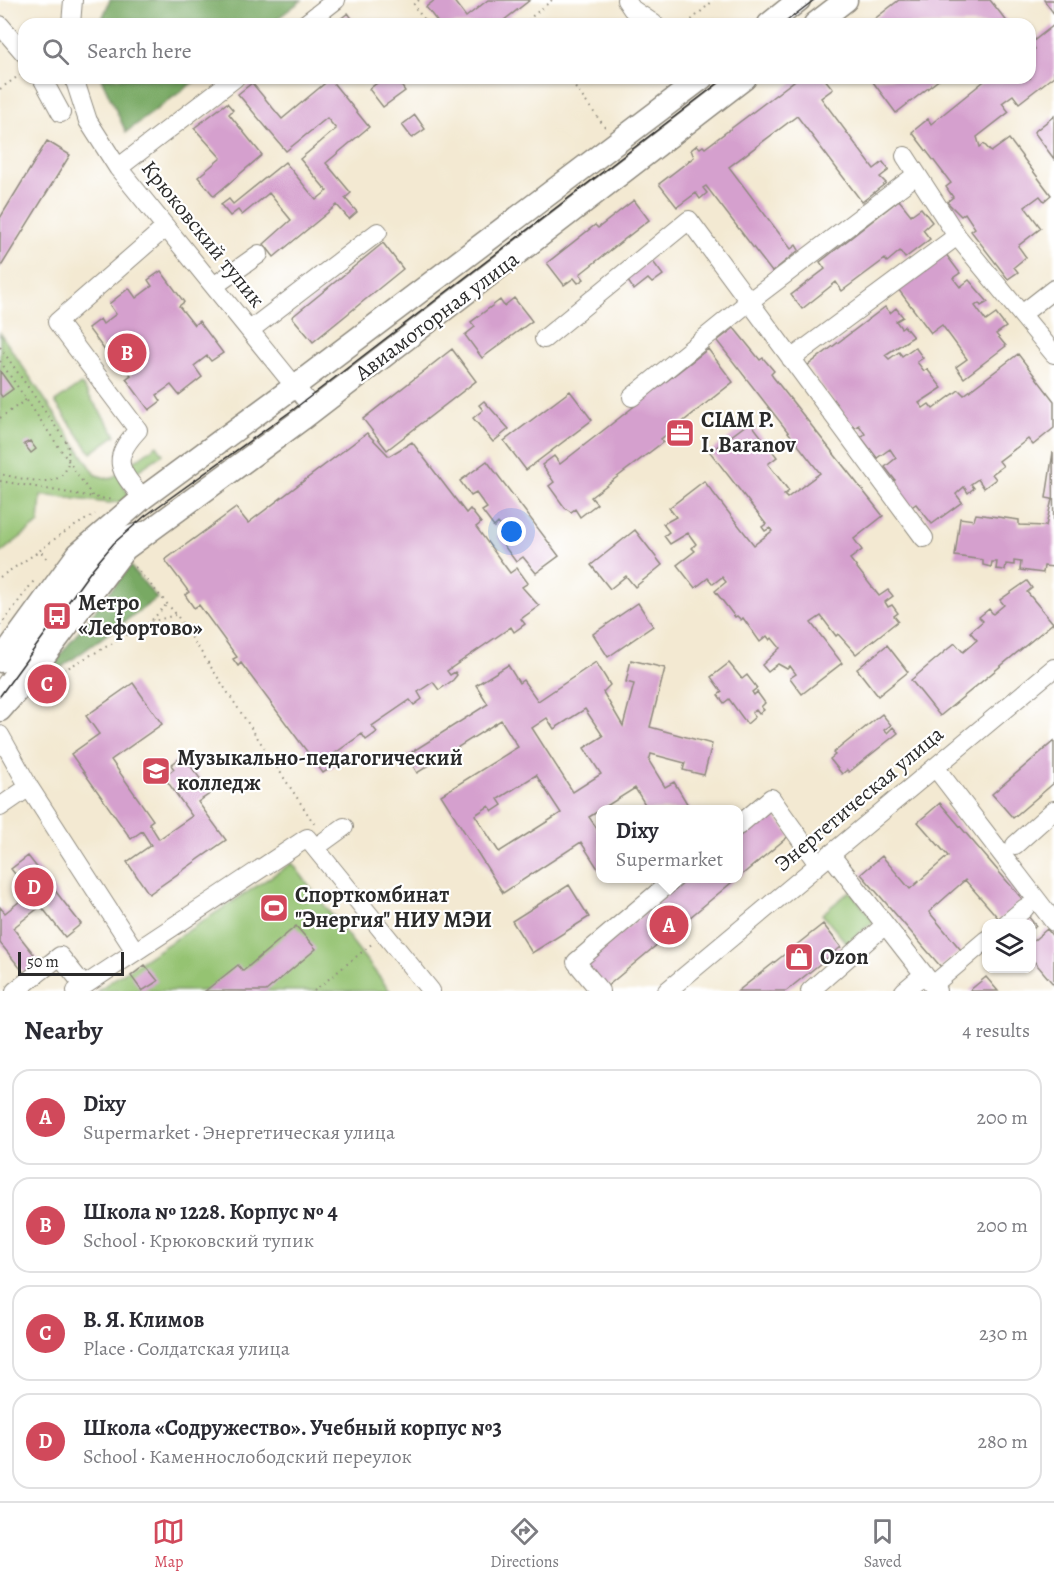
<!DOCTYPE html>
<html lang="en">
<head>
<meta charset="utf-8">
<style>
	body { margin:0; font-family:Alegreya,serif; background:#f7f7f7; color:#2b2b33 }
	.controls { position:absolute; right:18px; bottom:18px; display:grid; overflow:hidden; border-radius:12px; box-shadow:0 2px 4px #0004 }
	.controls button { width:54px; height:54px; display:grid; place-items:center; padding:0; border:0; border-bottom:2px solid #e1e1e2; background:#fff; color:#2b2b33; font:30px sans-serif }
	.scale { position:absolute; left:18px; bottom:15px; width:106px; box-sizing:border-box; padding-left:6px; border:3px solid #2b2b2b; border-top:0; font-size:16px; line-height:21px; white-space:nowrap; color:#2b2b2b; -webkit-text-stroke:4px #fff; paint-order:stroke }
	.you { position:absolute; left:512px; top:532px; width:21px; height:21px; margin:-15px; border:4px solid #fff; border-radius:50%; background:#1a73e8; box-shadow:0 0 0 9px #1a73e833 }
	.badge { display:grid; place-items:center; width:39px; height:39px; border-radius:50%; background:#d1495b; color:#fff; font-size:20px; font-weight:700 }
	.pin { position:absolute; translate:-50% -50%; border:3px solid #fff; box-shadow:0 2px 6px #0006 }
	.popup { position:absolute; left:596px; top:805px; width:147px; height:78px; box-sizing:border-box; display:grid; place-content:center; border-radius:12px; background:#fff; filter:drop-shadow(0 2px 4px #0005); font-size:20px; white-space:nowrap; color:#7c7c81 }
	.popup b { font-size:22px; color:#2b2b33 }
	.popup::after { content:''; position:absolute; left:50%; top:100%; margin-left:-12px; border:12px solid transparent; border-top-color:#fff }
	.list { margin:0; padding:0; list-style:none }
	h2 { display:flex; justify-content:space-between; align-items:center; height:78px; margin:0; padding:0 24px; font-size:26px }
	h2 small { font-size:20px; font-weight:400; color:#7c7c81 }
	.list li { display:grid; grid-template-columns:39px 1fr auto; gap:18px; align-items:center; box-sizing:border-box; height:96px; margin:0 12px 12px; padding:0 12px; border:2px solid #e1e1e2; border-radius:18px }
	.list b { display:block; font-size:22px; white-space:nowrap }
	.list p { margin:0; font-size:20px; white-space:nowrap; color:#7c7c81 }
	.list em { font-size:20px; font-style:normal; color:#7c7c81 }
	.icon { flex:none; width:33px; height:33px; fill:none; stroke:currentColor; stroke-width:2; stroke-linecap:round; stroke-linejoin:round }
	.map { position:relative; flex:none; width:1054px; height:991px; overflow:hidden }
	.search { position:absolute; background:#fff; box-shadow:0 2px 4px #0004; left:18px; right:18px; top:18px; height:66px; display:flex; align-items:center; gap:15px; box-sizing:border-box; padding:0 21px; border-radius:18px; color:#7c7c81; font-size:22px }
	.sheet { height:510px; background:#fff }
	nav { display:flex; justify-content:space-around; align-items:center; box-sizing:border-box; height:84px; border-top:2px solid #e1e1e2; background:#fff; font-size:16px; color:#7c7c81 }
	nav a { display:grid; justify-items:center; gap:3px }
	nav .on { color:#d1495b }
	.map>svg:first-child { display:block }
</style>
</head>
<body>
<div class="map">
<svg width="1054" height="991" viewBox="0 0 1054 991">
	<rect width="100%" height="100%" fill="#fff"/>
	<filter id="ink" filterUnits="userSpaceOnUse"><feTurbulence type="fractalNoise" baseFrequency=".0167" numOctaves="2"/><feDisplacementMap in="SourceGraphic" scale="12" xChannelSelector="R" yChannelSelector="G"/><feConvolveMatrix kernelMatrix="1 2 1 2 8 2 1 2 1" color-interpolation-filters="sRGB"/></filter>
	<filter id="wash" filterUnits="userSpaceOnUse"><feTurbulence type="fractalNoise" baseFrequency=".008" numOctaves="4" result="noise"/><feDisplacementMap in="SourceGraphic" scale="24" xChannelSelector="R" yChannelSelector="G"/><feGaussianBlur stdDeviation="1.35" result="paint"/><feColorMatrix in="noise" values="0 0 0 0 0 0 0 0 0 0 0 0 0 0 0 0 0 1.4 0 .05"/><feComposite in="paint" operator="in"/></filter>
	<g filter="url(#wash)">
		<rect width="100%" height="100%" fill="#f3e9d2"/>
		<path fill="#95c372" stroke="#60774e" stroke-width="1.5" d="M0,333l96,142 14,4 47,-34 6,9 -42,28 11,18 -23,3 -68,-8 -2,28 -39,30z
			M81,384l35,51 -25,18 -36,-51z
			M292,863l98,128h-293l20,-14z
			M850,891l24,30 -27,23 -25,-30z"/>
		<path fill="#78a964" stroke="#526a48" stroke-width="1.5" d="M110,0h192l-32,24h-170z
			M101,78h98l-73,54z
			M130,566l27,32 -98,71 -5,-6z"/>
		<g id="blocks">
			<path fill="#d5a0ce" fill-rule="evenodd" d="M435,0h18l13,17 22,-17h42l-31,24h-60l-13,-17z
				M899,0h91l19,24h-141z
				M1044,0h10v14z
				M348,13l8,11h-22z
				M1054,25v51l-35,27 -6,-8 -11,8 7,9 -32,25 3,10 4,-3 7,8 18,-13 42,56 -7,6 -4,-5 -15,11 16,21 -23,18 8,11 -12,10 4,5 -10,7 -37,-48 4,-3 -10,-15 -4,3 -14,-14 6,-5 -7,-10 5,-4 -39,-51 16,-13 3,5 57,-46h42v-26l5,-3 -4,-6z
				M373,78h23l9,13 -22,16 -14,-18 8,-6z
				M798,78h26l9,11 -12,9 53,71 9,-7 6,8 -9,7 6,6 -24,19 -65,-86 -68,51 62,82 5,-4 3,5 -27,22 -66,-86 -3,2 4,5 -7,6 -4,-6 -19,14 -18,-23 35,-27 -3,-7 6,-5 3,3 3,-2 2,2z
				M870,78h71l-45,35z
				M330,79l39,48 -43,36 25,30 -6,5 12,14 -8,7 -12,-14 -63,52 -10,-13 27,-24 -22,-27 -27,22 -4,-5 -8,6 -9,-11 8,-6 4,5 52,-42 31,38 11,-9 -27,-32 36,-30 -9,-11 -41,33 -48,-57 14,-11 30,36z
				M227,103l6,7 -4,4 33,41 -48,41 -16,-19 23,-19 -27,-30z
				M415,115l10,14 -13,9 -10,-13z
				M1054,116v43l-20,-27z
				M47,141l23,14 -70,113v-50z
				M634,200l15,20 -69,54 4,5 -6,4 -4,-5 -10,7 -17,-22 48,-38 3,3z
				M899,200l12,15 10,-7 11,14 -9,8 7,9 -25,19 -5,-7 -13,11 -2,-3 -43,32 -6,-9 -34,27 -11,-14 34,-26 -5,-7z
				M383,243l20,26 -90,73 -21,-25z
				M945,253l15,20 -7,5 7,9 9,-7 19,22 -7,4 -2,-3 -4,3 11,15 10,-7 10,13 -10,7 10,12 -42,32 -8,-11 11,-8 -25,-34 -11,8 -33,-44z
				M651,259l12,16 -11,8 -4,-4 -14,11 -8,-12z
				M161,271l23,31 -5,4 15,19 5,-4 24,32 -12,8 -4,-5 -13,10 8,11 -23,18 -8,-10 -14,10 4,6 -12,9 -23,-31 5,-4 -14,-19 -5,4 -24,-32 12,-9 3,5 13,-10 -7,-10 20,-16 7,10 16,-12 -4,-6z
				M514,298l18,23 -50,37 -17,-23 10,-8 -4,-5 29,-22 4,6z
				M885,307l5,6 6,-5 7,9 -7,4 5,7 3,-2 9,11 -28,18 4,4 10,-7 3,4 13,-9 8,11 -6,4 7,9 3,-2 15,19 -23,15 4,5 6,-4 4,5 26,-19 5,5 54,-41 36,47v27l-21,17 -5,-6 -29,22 4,5 -11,8 4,5 -12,9 -6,-9 -7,5 3,4 -6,5 -4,-6 -8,7 6,8 -30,22 -16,-20 -6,4 -19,-26 4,-2 -10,-13 11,-9 -6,-9 -13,9 -16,-21 4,-3 -6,-9 -5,3 -47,-62z
				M734,328l26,32 3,-2 11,13 -3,3 2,3 110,139 -29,23 8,11 -12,9 29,37 9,-6 5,6 -8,6 3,5 4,-2 6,8 -4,3 4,5 -42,33 -18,-20 -2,2 -15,-20 -10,7 31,40 -40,31 -12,-16 6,-4 -6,-8 -3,3 -9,-5 -10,8 -6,-7 18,-17 -8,-10 -2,2 -3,-4 -7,6 -17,-24 -2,2 -4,-4 -2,1 -20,-26 11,-9 -4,-5 -9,7 -5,-6 -13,10 -18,-23 18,-14 -3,-3 4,-4 -8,-11 -18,11 -6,-8 5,-4 -6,-8 13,-7 -7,-9 35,-27 50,64 18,-14 -2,-3 -5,3 -3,-4 4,-3 -56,-72 40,-30 27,35 -9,7 21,27 -5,4 3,3 33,-25 -103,-132z
				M452,349l24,32 -89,69 -24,-31z
				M708,349l25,33 -72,57 2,3 -72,55 6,7 -17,13 -5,-8 -4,3 -6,-4 -16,-22 5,-4 -12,-17 12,-9 6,8z
				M0,371l13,18 -11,8 -2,-3z
				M570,391l22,29 -66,50 -22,-29z
				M484,401l25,28 -16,13 -20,-24 10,-8 -4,-5z
				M367,433l22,23 23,-14 54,71 4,-4 11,14 -5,4 34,46 7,-5 11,15 -6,4 17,19 -18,13 4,5 -11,8 -3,-5 -64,44 3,4 5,-3 2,3 -4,5 -14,10 -6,-8 -15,10 4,7 -8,6 -4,-5 -38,26 5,6 -11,8 -4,-6 -28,20 6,8 -17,11 -82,-110 -3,3 -5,-7 4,-2 -38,-52 -5,3 -9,-13 4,-3 -24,-32 71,-52 12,15z
				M30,441l6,8 -5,4 -7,-9z
				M1053,452l1,115 -10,-1 -1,7 -23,-3 1,-8 -7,-1v4l-8,-1 -1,6 -9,-1 1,-7h-5l-1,5 -8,-2v-5l-28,-4 5,-38 14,2 2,-6 43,6v5l27,1 6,-27 -6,-1z
				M487,461l72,95 -23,17 -13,-16 -7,5 -19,-26 7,-6 -6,-7 -4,4 -12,-16 5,-3 -11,-15 -5,3 -11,-15z
				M635,530l27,35 -27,22 -9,-11 -16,13 -19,-24z
				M1027,581l5,7 -5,4 26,31 -113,93 -29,-36 44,-37 8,9 14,-12 -7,-8 13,-11 -4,-4 10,-8 4,5 11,-9 -4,-5z
				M638,603l15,23 -45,31 -15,-23z
				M887,645l21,27 -30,24 -21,-27z
				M631,660l34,8 -15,59 62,17 -8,31 -21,-5 2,-7 -34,-9 -2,7 16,26 9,-5 17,28h-51l6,-4 -11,-18 -46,29 11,16v39l-19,-30 -78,51 -62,-98 77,-48 -17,-27 -84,53 -10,-18 81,-51 -12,-19 32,-20 11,18 4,-3 15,21 58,-39 14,23 -7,7 20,34 11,-42 -8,-2zM585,709l18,27 -19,12 17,26 -28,18 -41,-64 15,-10 7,11zM536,775l25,38 -62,39 -24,-37 14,-9 4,5 9,-6 -4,-6z
				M729,663l13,16 5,-4 10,13 -5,4 2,3 3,-3 8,11 -4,4 3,3 -5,4 -3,-4 -4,3 3,4 -8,7 -18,-25 -5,4 -6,-8 4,-3 -11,-15z
				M133,683l29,41 -51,36 42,60 -4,3 10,16 33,-23 -28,-39 10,-8 -3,-4 12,-9 28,37 -13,9 28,38 -77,54 -22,-32 24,-17 -9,-14 -11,8 -60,-85 28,-20 -13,-18z
				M882,714l9,11 -7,5 3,3 6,-6 5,6 -49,39 -2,-2 -5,4 -12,-15 5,-4 -2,-2z
				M1054,741v42l-41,35 -21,-24z
				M940,803l83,97 -23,20 -35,-40 -36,32 32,38 -20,17 -80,-93 21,-18 28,33 38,-33 -30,-34z
				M770,811l20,24 -52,43v-41z
				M28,856l53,68 -16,13 -24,-31 -28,22 27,34 -15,12 -25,-31v-36l5,6 25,-20 -19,-24z
				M687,878h50l-132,110 -20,-25z
				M569,885l20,32 -57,36 -20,-32z
				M1028,916l8,10 -4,4v-6h-13z
				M823,924l18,23 -55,44h-48z
				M296,926l20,23 -50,42h-61l33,-26 5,6z
				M1047,929l7,9v47l-22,-26v-17z
				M145,965l13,16 -16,10 -11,-15z
				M986,977l12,14h-29z"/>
		</g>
	</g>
	<g filter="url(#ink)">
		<use href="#blocks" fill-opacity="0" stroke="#8f8a7e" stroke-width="1.5"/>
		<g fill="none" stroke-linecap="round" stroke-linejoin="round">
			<g stroke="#8f8a7e" stroke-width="20">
				<path id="minor" d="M626,0l6,9 22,15
					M71,24l2,-24
					M305,24l31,-24
					M0,25l24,28
					M42,78l19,35
					M74,78l14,43 30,47 196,242
					M905,156l52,80 97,118
					M118,168l117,-90
					M214,286l45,-32
					M1022,314l32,-25
					M250,330l128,-98
					M544,339l145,-119 235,318
					M791,359l166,-123
					M632,397l118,-96 166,-126
					M143,498c-24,-28 -33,-38 -5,-68l-81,-108 109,-95
					M0,692l91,-126 21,-25 30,-10
					M0,735l29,52 106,164
					M935,767l119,155
					M0,807l29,-20
					M738,826l33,-28 47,66
					M1015,845l39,-35
					M315,848l29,-21
					M830,854l107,137
					M1006,924l19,-16
					M933,985l53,-45
					M15,991l45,-35 24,30
					M76,991l231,-153 124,153
					M600,991l-24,-29 99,-84
					M667,991l387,-323
					M810,991l75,-66
					M904,991l20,-17"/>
			</g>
			<g stroke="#8f8a7e" stroke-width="25">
				<path id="major" d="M769,24l30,-24
					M815,24l31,-24
					M0,661l78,-107 65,-56 152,-112 407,-308
					M0,710l27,-31 98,-130 177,-130 443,-341"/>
			</g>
			<path stroke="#8f8a7e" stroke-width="2" stroke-dasharray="1.5 4.5" stroke-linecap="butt" d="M419,0l-6,5 15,19
				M523,24l29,-24
				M687,24l27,-24
				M568,78l37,49
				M0,89l24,-17
				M0,347l67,96c10,53 -36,37 -67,31
				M0,361l93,136 21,3
				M0,418l27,-19
				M0,481l93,16
				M35,554l25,-19 35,-21
				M135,567l41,47 139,211
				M0,577l35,-23 7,-1 7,8
				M151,622l24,-7
				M0,626l36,-48
				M53,676l96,-53 17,-18
				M314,991l59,-48"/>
			<use href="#minor" stroke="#fff" stroke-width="18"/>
			<use href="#major" stroke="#fff" stroke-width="22"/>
			<path stroke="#2b2b2b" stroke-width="1.5" d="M783,24l31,-24
				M0,696l93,-128 21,-25 31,-27 149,-107 431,-331"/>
		</g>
	</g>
	<defs>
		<g id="office-square" transform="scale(1.5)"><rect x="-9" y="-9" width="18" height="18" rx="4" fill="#d1495b" stroke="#fff"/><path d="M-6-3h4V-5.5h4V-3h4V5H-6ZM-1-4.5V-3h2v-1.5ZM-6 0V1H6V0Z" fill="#fff"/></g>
		<g id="bus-square" transform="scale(1.5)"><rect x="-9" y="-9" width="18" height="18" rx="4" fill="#d1495b" stroke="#fff"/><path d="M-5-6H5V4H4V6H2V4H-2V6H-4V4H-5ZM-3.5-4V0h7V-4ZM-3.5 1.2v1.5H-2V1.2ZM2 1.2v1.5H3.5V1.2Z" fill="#fff"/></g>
		<g id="university-square" transform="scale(1.5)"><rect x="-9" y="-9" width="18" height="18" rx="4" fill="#d1495b" stroke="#fff"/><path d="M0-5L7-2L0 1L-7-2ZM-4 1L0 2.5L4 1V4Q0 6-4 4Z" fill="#fff"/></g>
		<g id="stadium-square" transform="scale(1.5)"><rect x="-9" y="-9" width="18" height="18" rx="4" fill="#d1495b" stroke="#fff"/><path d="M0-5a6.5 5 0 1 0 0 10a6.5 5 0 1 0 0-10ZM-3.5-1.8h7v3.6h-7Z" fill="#fff"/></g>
		<g id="shop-square" transform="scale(1.5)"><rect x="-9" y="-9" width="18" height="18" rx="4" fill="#d1495b" stroke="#fff"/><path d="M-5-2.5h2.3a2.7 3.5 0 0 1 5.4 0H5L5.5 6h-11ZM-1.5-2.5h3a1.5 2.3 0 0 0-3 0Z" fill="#fff"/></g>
	</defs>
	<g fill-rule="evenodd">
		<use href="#office-square" x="680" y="433"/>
		<use href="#bus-square" x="57" y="616"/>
		<use href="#university-square" x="156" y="771"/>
		<use href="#stadium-square" x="274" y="908"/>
		<use href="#shop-square" x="799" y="957"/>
	</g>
	<g text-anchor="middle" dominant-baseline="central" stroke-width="4.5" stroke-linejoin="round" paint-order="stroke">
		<g font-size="22" fill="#2b2b2b" stroke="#fff">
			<text transform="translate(203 234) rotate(51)">Крюковский тупик</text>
			<text transform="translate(437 316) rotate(-37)">Авиамоторная улица</text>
			<text transform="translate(859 799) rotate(-40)">Энергетическая улица</text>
		</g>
		<g font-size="22" font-weight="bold" fill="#2b2b2b" stroke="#fff" text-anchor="start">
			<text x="701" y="420">CIAM P.<tspan x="701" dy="25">I. Baranov</tspan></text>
			<text x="78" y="603">Метро<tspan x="78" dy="25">«Лефортово»</tspan></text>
			<text x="177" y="758">Музыкально-педагогический<tspan x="177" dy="25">колледж</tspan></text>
			<text x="295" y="895">Спорткомбинат<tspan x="295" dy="25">"Энергия" НИУ МЭИ</tspan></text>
			<text x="820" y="957">Ozon</text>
		</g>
	</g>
</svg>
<div class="controls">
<button><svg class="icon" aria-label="layers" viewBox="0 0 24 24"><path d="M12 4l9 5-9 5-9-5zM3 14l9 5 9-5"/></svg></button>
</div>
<div class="scale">50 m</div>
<div class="you"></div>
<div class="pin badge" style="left:669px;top:925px">A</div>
<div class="popup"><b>Dixy</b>Supermarket</div>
<div class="pin badge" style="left:127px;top:353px">B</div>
<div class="pin badge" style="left:47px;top:684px">C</div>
<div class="pin badge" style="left:34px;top:887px">D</div>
<div class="search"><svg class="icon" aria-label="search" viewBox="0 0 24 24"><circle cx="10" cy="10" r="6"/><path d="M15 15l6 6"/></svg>Search here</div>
</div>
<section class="sheet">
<h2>Nearby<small>4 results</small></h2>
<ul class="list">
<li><span class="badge">A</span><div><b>Dixy</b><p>Supermarket · Энергетическая улица</p></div><em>200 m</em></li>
<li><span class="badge">B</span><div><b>Школа № 1228. Корпус № 4</b><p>School · Крюковский тупик</p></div><em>200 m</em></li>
<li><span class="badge">C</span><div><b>В. Я. Климов</b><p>Place · Солдатская улица</p></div><em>230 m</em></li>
<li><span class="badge">D</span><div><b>Школа «Содружество». Учебный корпус №3</b><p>School · Каменнослободский переулок</p></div><em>280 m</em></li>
</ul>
</section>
<nav>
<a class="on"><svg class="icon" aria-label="map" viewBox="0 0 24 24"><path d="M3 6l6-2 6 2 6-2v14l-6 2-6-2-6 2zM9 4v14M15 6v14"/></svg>Map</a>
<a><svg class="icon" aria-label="directions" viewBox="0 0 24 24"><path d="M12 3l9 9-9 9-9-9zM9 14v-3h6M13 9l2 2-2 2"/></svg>Directions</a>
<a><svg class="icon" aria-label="saved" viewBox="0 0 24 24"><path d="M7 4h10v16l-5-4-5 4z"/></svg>Saved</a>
</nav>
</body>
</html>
